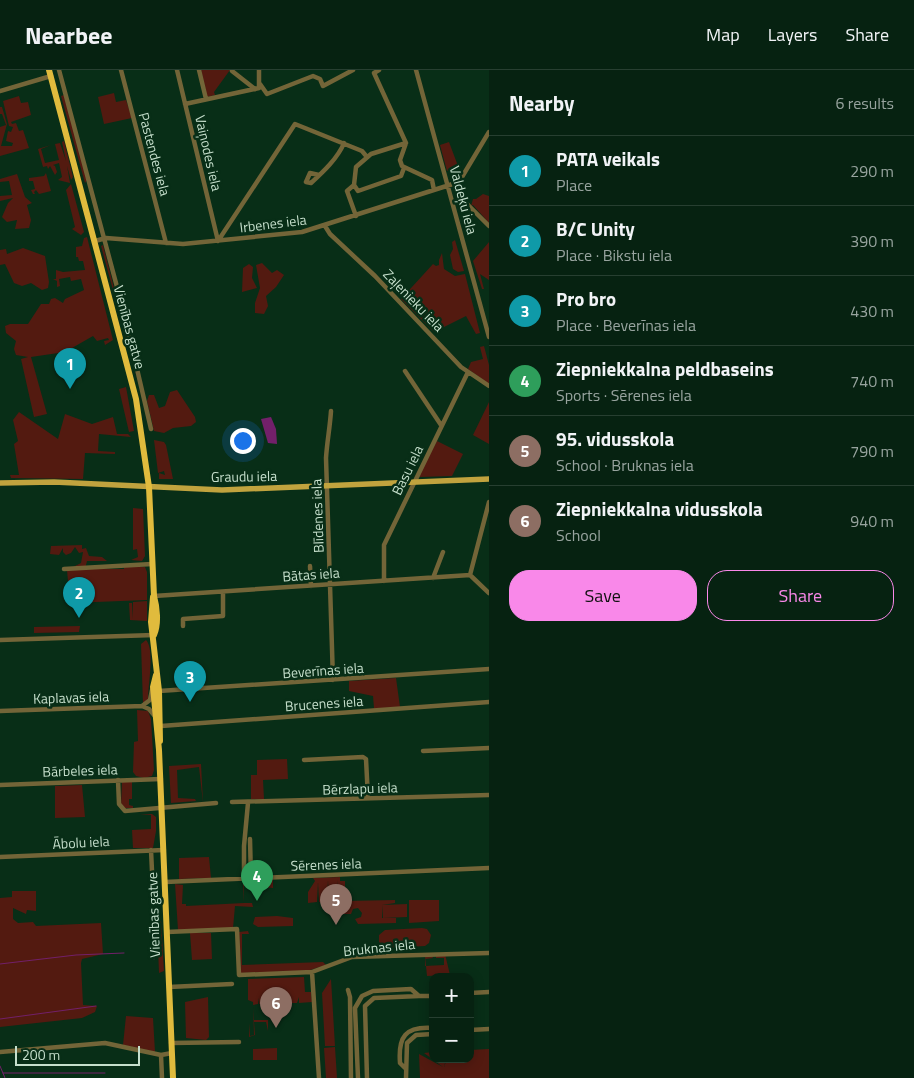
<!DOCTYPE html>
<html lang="en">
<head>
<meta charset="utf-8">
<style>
	body { margin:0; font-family:"Titillium Web",sans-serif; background:#0f2a1a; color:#f1f3f6 }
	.controls { position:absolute; right:15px; bottom:15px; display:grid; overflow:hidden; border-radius:10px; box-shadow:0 2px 12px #0003 }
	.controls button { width:45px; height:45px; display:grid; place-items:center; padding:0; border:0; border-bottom:1px solid #273f31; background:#062211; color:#f1f3f6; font:25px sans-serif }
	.scale { position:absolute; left:15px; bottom:12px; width:125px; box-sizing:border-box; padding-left:5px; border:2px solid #c6dfcc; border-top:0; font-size:14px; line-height:18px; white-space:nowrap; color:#c6dfcc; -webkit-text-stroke:4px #082e17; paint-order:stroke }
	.you { position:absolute; left:242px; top:370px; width:18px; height:18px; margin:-12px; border:4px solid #fff; border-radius:50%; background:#1a73e8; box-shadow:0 0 0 8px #1a73e833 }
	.badge { display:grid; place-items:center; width:32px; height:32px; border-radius:50%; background:#f988e9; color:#fff; font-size:16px; font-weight:700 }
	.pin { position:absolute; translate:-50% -41px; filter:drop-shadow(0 1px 2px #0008) }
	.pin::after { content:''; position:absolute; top:26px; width:18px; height:15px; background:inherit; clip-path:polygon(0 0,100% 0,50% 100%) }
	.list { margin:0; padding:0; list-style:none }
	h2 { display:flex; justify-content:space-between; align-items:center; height:65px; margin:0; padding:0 20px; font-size:21px }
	h2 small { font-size:16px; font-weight:400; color:#98a49f }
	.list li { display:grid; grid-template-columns:32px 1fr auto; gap:15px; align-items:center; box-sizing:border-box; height:70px; padding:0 20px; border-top:1px solid #273f31 }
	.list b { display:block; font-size:19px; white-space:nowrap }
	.list p { margin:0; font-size:16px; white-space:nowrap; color:#98a49f }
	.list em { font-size:16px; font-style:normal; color:#98a49f }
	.actions { display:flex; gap:10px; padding:15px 20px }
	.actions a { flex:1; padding:11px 0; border:1px solid #f988e9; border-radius:20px; text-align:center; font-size:18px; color:#f988e9 }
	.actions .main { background:#f988e9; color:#111 }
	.map { position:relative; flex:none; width:489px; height:1008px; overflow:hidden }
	header { display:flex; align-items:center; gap:30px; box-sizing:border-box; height:70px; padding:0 25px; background:#062211; border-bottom:1px solid #273f31 }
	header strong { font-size:24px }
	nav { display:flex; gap:28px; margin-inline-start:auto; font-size:18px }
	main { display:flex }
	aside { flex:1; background:#062211 }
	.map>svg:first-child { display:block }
</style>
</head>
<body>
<header>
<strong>Nearbee</strong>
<nav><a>Map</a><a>Layers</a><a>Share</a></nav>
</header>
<main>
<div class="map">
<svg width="489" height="1008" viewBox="0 0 489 1008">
	<rect width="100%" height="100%" fill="#082e17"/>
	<path fill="#531a10" d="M201,0h29l-16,22 1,3 -8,2z
		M114,23l2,9 10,-2 6,18 -28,6 -6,-27z
		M64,25l23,85 -2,3 -24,-87z
		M19,26l2,7 7,-1 3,13 -20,7 1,2 4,-1 3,8 4,-1 6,18 -29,8v-29l6,-2 -4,-11h-2v-7h2l5,17 -6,22h11l1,-3 -7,-2 2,-10 3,1 2,-5 -4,-1 -6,-25z
		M64,71l9,36 -2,3 -4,-14 3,17 -12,-3 4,-3 -3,-14 -6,2 2,1 2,6 -2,3 -5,-9 -2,3 -1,-3 -4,1 -5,-18 13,-4 -10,4 4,14 14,-3 -4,-16 5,-1 6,18 -4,-19z
		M449,72l9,24 -11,5 -7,-26z
		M46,103l5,18 -12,3 -3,-4 -2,2 1,2h-2l-2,-4 4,-1 -2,-8h-4v-3l15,-2z
		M17,104l8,23 7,6 -5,2 4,15 -2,8 -14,1 2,-9 -10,2 -5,-5 6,-14 5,-5 -13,3v-5l12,-1 -3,-14 -9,1v-3z
		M71,114l13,48 -3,3 -9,-6 3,-2 -9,-37z
		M483,124l6,2v27l-16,-18 -2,1 2,-7h3z
		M87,167l26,103 -8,5 -1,-4 5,-1 -1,-2 -11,3 -4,-5 -28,16 -34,5 16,57 -13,3 -13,-58 7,-2 -12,-2 -2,-6 2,-8 -10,-8 -1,-7 5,-2h18l13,-20h8l2,-5 4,-1 8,5 2,-4 19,-9 -3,-11 -10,2 -1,-4 -11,2 1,7 -3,1v-6l-4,-2h3v-9l7,2 22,-2 -2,-9h-4l-1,-4h-2v-10l6,-1 2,-8z
		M455,170l9,31 -6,1 -5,-3 -3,-14 3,-6 -1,-7z
		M489,172v38l-9,-6 4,15h-2l-9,-28z
		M103,175l37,144 -39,-143z
		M23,178l22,8 4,26 -1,6 -6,2 -11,-7 -9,3 -8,-3 -9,-19 -5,1v-15l6,-1 1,5z
		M442,183l2,16 11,7 10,-2 15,59 -4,1 -10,-18 -32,16 -33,-33 32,-35 3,2 3,-1v-5z
		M262,193l10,10 5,-3 7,5 -8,12 -10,9 2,10 -4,8 -9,-1v-10l5,-15 -4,-23z
		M249,194l4,3 -1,11 5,10 -15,4 1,-24z
		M484,276l5,19v19l-21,-15 3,-7 12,-3 -3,-12z
		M126,317l8,44 -5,1 -10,-43z
		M177,320l18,27 1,5 -5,4 -18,2 -9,5 -10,-2 -7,-30 2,-6h5l5,13 6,-2 5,-14z
		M489,332v42l-16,-9z
		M19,342l39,27 7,-25 27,10 21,-7 4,17h11l3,3 -32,-3 -1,17 17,1v2l-30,-1 -2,26 -72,-1 -1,-3h9l-5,-31 4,-3 -5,-21z
		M154,370l10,2 2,3 7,34h-14v-6l6,2 -1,-4 -6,2z
		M437,371l26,13 -11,22 -32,1v-5z
		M133,438l10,1 2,47 -3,5 -11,-1 7,-3 -1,-8 -4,1z
		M82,475v4l4,-1 3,8 13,1 5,4h-20l-2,8h39v-2h21l2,5v28l-77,3 -3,-33 14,-7 2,-11 -4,1 -4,-6 -4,6 -5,2 -3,-3v-4l-4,7 -9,-1 1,-8z
		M147,531v20l-17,-1 -1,-17h3l1,16v-17z
		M80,556l-1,6 -45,1v-6z
		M146,570c9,9 2,46 2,59l-5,5 -2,-60z
		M396,608l4,29 -29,2 3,-1 -1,-12 -24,-5v-10z
		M137,640l11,1 3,8 3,51 -2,6 -8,2 -8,-2 -3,-4 1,-30 4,-1z
		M287,689l1,20 -25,1 1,19h-13v-24h6v-15z
		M201,694l2,39 -4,-36 -22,3 1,28 17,1 1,2 -25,2 -2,-37z
		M122,711h10v18h-3v6l4,1v2h-8l-4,-3z
		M82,715l3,32 -30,1v-32z
		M140,744h12l4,3v14l-3,17h-20l-1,-18 19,-1v-14z
		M209,787l2,21 -32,1v-21z
		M340,807v4h5v20l50,-1v3l-13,2 25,-1v13l-24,1 -1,-13v13h14v5l-38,1 -3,-5 6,-2 1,-4 -4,-5 -5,1 -2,5h-12l-2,-34v33l-8,-7 -1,-26 -1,22h-8l-1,-20 -1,20 -9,1v-11l7,-11 -2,-3z
		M273,810v8l-9,-1 -1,-2h-19v18h8l1,4 -18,-1 -2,22 -55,2 -3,-46 8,1 -1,19h4v2l58,-3 -1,-22z
		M12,821h24v20l-9,-1 -1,4 -13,-6v11l5,4 15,-1 3,4 65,-3 2,31 -21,5 -1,4 2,42 14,1 -2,6 -13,6 -82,9v-129l12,-1z
		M409,830h30v21l-30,2z
		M277,846l16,2v8l-35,1 -5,-3 2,-7z
		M161,851l3,50 -5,2 -2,-51z
		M422,858l5,1 4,6 -2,8 -4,3 -38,2 -8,-6v-7l6,-5z
		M248,861l1,3h-7v31l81,-3 3,3 -19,6 -66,2 -2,-41z
		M190,863h21l1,26 -20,1z
		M445,884l5,21 -23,1 -2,-20h7l1,2 -8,1v7l19,-1v-7h-8v-2z
		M304,907l1,15h6l1,10 -13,1v-6l-2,6h-12v-4h-3v4h-10l-1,-5v6h-12l-1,-6v6l-5,1 1,15h14v11l-2,-9h-12l1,13 -6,2v-14l1,13 4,-1 -1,-33 -5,-2v-21z
		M331,909l4,67h-10l-3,-53z
		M208,927l1,40 -3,3 -20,-2 -1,-36z
		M126,946l27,2 2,34 -32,-7z
		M335,977l2,31h-11l-2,-30z
		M277,978v12h-24v-11z
		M489,979v29h-69l-1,-24 24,13 -19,-14 9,-1v7h13l-2,8 3,-8h23v-9z"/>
	<path fill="#72206a" d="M271,347l5,12 1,15 -9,-1 -7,-24z"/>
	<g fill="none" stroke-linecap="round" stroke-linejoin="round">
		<path stroke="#72206a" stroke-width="1" d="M154,876v13
			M0,894l76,-9 48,-2
			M0,949l96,-13
			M0,996l5,12
			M3,1003h102"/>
		<path stroke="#736538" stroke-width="4.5" d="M59,0l65,243 27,116
			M121,0l45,173
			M177,0l41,171
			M199,0l7,29
			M416,0l73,267
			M232,1l23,18
			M260,14l7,10 46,-18 7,3 3,7 30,-16
			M0,21l51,-15
			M185,34l74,-16v-18
			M406,73l-6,17 2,6 30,14 2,10
			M319,105l-9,-2 -4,9 5,1c12,-11 27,-25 33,-40
			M354,115l4,6 43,-15 3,-8
			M464,131l25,25
			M356,146l-9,-25 7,-6 2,-18 15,-13 35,-11 -32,-70 5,-3
			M325,156l5,8 45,42 86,91 28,19
			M95,171l11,-3 77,6 119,-12 157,-50 30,-50
			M218,171l77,-117 67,27 5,6
			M405,301l36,54
			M331,341c-1,16 -4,31 -5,47l7,222
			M489,432l-19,73 19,18
			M310,496l1,20
			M64,499l88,-5
			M433,508l10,-26
			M384,511v-36l84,-173
			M154,526l316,-21
			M183,556v-7l40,-3v-24
			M0,570l154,-5
			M159,621l330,-22
			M142,636l8,-6 2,-10
			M0,641l142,-5 7,3 5,6
			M161,656l328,-24
			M423,681l66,-3
			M304,690l59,-3 3,2 2,39
			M118,710l1,24 6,7 91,-8
			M0,715l161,-6
			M232,732l257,-7
			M250,769l1,39
			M151,780l1,21
			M0,787l164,-7
			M244,809v-33l4,-43
			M165,812l324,-14
			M167,862l70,-3 2,46 73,-3 40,-15 137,-4
			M312,902l7,106
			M169,917l63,-3
			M348,920l2,7 1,81
			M470,923l19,-1
			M470,960l19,-1
			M171,973l68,-1
			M0,982l105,-9 56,12 11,-2
			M161,985l1,23
			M405,998l-5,-5c-2,-26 5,-37 33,-35
			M358,1008l-3,-70 7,-12 11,-5 38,-2 8,7h14
			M367,1008l-2,-72 9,-8 45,-2
			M406,1008l1,-35 9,-8 17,-1"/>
		<path stroke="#c1a33e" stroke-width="5.5" d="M0,413l54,-1 168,8 267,-11"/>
		<path stroke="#e0bb3d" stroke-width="6" d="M49,0l87,329 13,88 5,109c3,11 5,28 0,39
			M153,527l-2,25 8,69 1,50
			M156,605l-3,12 6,63 14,328"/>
	</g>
	<g text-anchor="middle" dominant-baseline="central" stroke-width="5" stroke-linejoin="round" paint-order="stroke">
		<g font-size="14" fill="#c6dfcc" stroke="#082e17">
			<text transform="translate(209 83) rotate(77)">Vaiņodes iela</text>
			<text transform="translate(155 84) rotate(75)">Pastendes iela</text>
			<text transform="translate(464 130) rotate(75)">Valdeķu iela</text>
			<text transform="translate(273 153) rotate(-7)">Irbenes iela</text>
			<text transform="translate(414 230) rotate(46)">Zaļenieku iela</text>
			<text transform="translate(130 257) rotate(75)">Vienības gatve</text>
			<text transform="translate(407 400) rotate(-64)">Basu iela</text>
			<text transform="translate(244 406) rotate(-1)">Graudu iela</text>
			<text transform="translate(317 446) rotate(-92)">Blīdenes iela</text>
			<text transform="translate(311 504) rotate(-4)">Bātas iela</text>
			<text transform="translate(323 600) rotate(-4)">Beverīnas iela</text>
			<text transform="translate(71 627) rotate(-2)">Kaplavas iela</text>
			<text transform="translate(324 633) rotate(-4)">Brucenes iela</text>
			<text transform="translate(80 700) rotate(-2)">Bārbeles iela</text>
			<text transform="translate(360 718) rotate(-2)">Bērzlapu iela</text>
			<text transform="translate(81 772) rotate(-3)">Ābolu iela</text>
			<text transform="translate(326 794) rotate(-2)">Sērenes iela</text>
			<text transform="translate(153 845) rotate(-92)">Vienības gatve</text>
			<text transform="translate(379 877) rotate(-6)">Bruknas iela</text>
		</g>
	</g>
</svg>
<div class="controls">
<button>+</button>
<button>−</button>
</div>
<div class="scale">200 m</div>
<div class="you"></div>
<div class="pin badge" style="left:70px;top:319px;background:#0f9aa8">1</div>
<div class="pin badge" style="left:79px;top:548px;background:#0f9aa8">2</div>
<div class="pin badge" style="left:190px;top:632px;background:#0f9aa8">3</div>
<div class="pin badge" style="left:257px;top:831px;background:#2e9e5b">4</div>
<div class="pin badge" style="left:336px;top:855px;background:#8d6e63">5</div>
<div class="pin badge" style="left:276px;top:958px;background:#8d6e63">6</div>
</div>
<aside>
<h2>Nearby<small>6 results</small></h2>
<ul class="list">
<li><span class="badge" style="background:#0f9aa8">1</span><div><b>PATA veikals</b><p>Place</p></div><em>290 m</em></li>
<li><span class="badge" style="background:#0f9aa8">2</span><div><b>B/C Unity</b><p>Place · Bikstu iela</p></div><em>390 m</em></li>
<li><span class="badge" style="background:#0f9aa8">3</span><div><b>Pro bro</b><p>Place · Beverīnas iela</p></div><em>430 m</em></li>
<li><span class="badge" style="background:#2e9e5b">4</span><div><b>Ziepniekkalna peldbaseins</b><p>Sports · Sērenes iela</p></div><em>740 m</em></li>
<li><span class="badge" style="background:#8d6e63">5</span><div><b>95. vidusskola</b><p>School · Bruknas iela</p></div><em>790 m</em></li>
<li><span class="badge" style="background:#8d6e63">6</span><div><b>Ziepniekkalna vidusskola</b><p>School</p></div><em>940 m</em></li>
</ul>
<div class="actions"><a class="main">Save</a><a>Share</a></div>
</aside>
</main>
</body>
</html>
